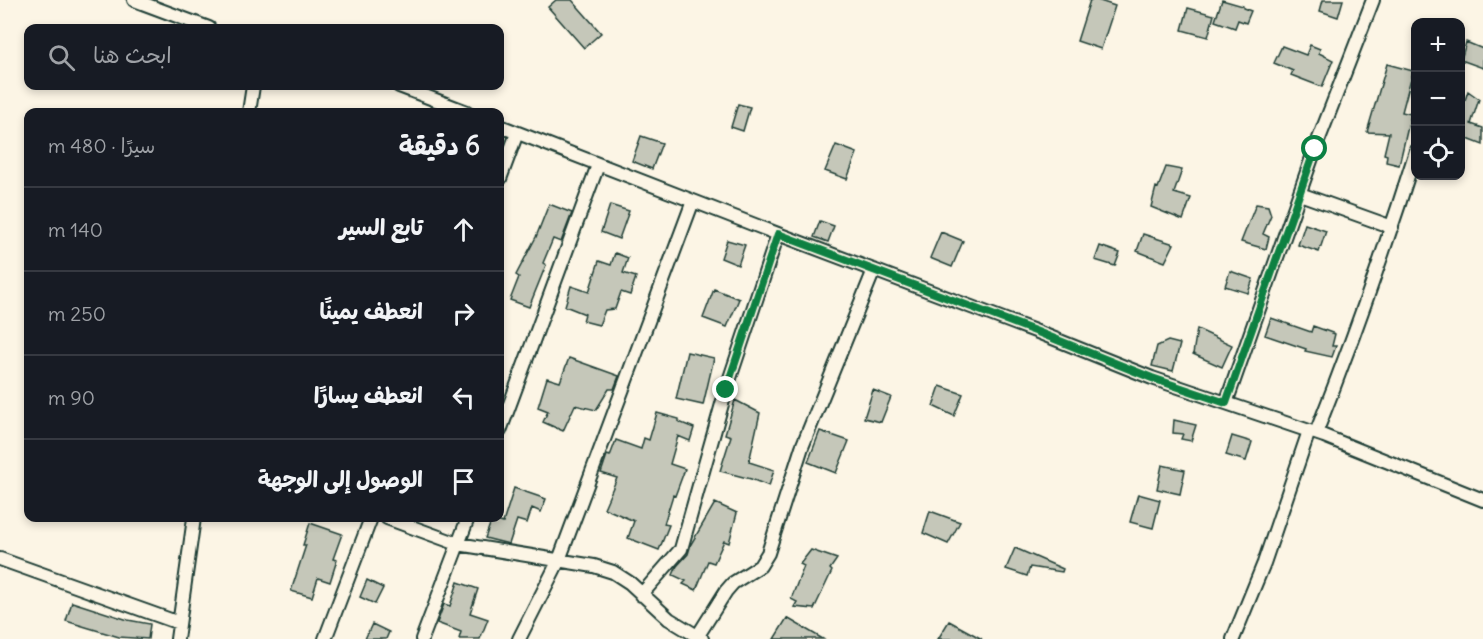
<!DOCTYPE html>
<html lang="ar">
<head>
<meta charset="utf-8">
<style>
	body { margin:0; font-family:Delius,"Playpen Sans Arabic",sans-serif; background:#242831; color:#f1f3f6; direction:rtl }
	.controls { position:absolute; right:18px; top:18px; display:grid; overflow:hidden; border-radius:12px; box-shadow:0 3px 9px #0003 }
	.controls button { width:54px; height:54px; display:grid; place-items:center; padding:0; border:0; border-bottom:2px solid #363941; background:#171b24; color:#f1f3f6; font:30px sans-serif }
	.stop { position:absolute; width:18px; height:18px; margin:-14px; border:4px solid #0b8043; border-radius:50%; background:#fff }
	.stop.end { background:#0b8043; border-color:#fff; box-shadow:0 2px 6px #0008 }
	.list { margin:0; padding:0; list-style:none }
	h2 { display:flex; justify-content:space-between; align-items:center; height:78px; margin:0; padding:0 24px; font-size:26px }
	h2 small { font-size:20px; font-weight:400; color:#9ea1a6 }
	.list li { display:grid; grid-template-columns:39px 1fr auto; gap:18px; align-items:center; box-sizing:border-box; height:84px; padding:0 24px; border-top:2px solid #363941 }
	.list b { display:block; font-size:22px; white-space:nowrap }
	.list em { font-size:20px; font-style:normal; color:#9ea1a6 }
	.icon { flex:none; width:33px; height:33px; fill:none; stroke:currentColor; stroke-width:2; stroke-linecap:round; stroke-linejoin:round }
	.map { position:relative; flex:none; width:1483px; height:639px; overflow:hidden; direction:ltr }
	.search { position:absolute; background:#171b24; box-shadow:0 3px 9px #0003; left:24px; top:24px; width:480px; height:66px; display:flex; align-items:center; gap:15px; box-sizing:border-box; padding:0 21px; border-radius:12px; color:#9ea1a6; font-size:22px }
	.panel { position:absolute; background:#171b24; box-shadow:0 3px 9px #0003; left:24px; top:108px; width:480px; height:414px; border-radius:12px; direction:rtl }
	.map>svg:first-child { display:block }
</style>
</head>
<body>
<div class="map">
<svg width="1483" height="639" viewBox="0 0 1483 639">
	<rect width="100%" height="100%" fill="#fcf5e5"/>
	<filter id="ink" filterUnits="userSpaceOnUse"><feTurbulence type="fractalNoise" baseFrequency=".0167" numOctaves="2"/><feDisplacementMap in="SourceGraphic" scale="12" xChannelSelector="R" yChannelSelector="G"/><feConvolveMatrix kernelMatrix="1 2 1 2 8 2 1 2 1" color-interpolation-filters="sRGB"/></filter>
	<g filter="url(#ink)">
		<path fill="#c5c7b9" stroke="#1f3d34" stroke-width="1.5" d="M556,0h16l29,33 -17,15 -36,-41z
			M1090,0h7l18,6 -14,43 -24,-8z
			M1222,0l21,6v2l8,3 -5,12 -8,-3 -3,8 -20,-7z
			M1323,0h20l-5,17 -18,-6z
			M1188,8l26,7 -6,22 -26,-7z
			M1466,42l17,7v19l-22,-8z
			M1310,45l10,4 -1,4 14,7 -11,27 -31,-12 2,-4 -19,-8 8,-17 24,9z
			M1387,64l26,7 -11,41 9,2 -12,51 -13,-3 1,-7 -3,-1 5,-21 -22,-1z
			M1468,91l11,8 -8,25 12,4v17l-18,-7 -4,9v-48l4,1z
			M738,104l12,3 -7,24 -12,-4z
			M641,136l21,7 -10,26 -20,-8z
			M836,145l21,8 -10,26 -22,-8z
			M1166,167l16,3 -8,23 17,5 -8,22 -32,-13 5,-20 2,1z
			M549,204l23,9 -11,29 -8,-3 -10,24 3,2 -17,42 -19,-7 9,-23 -3,-2 20,-38z
			M1256,204l12,2 3,9 -8,19 6,3 -3,12 -25,-7z
			M610,205l19,6 -10,28 -18,-7z
			M820,221l14,5 -6,16 -14,-5z
			M1305,224l21,7 -7,21 -21,-7z
			M941,232l22,9 -11,26 -22,-9z
			M1143,234l31,10 -9,18 -28,-11z
			M727,240l18,5 -7,20 -17,-7z
			M1100,246l20,7 -5,13 -20,-6z
			M615,253l13,5 -5,15 13,4 -6,18 -9,-3 -6,17 -10,1 -6,15 -16,-4 2,-7 -20,-8 6,-20 18,6 10,-31 12,4z
			M1230,271l23,8 -5,14 -23,-7z
			M714,289l25,10 -12,28 -24,-9z
			M1271,318l40,14 2,-6 22,8 -3,12h4l-4,11 -27,-6 1,-2 -41,-14z
			M1197,329l35,16 -10,22 -29,-13z
			M1168,341l12,3 -7,27 -21,-5 5,-20z
			M687,352l27,6 -11,47 -27,-6z
			M569,358l50,18 -5,13h-5l-13,21 -21,-5 -12,26 -20,-9 5,-11 -10,-4 9,-29 13,4z
			M940,386l23,8 -9,22 -21,-10z
			M873,390l18,7 -10,25 -17,-4z
			M735,400l25,13 -11,49 25,8 -5,16 -18,-7 -31,-8 11,-35 -6,-2z
			M657,413l22,6v3l15,6 -4,13 -12,-5 -8,28 15,5 -10,27 -2,-1 -9,29 5,1 -10,25 -31,-12 6,-17 -30,-13 13,-30 -16,-5 6,-18 3,1 6,-16 25,9 3,-11 5,2z
			M1174,420l22,5 -5,16 -10,-2 2,-5 -10,-1z
			M820,431l29,10 -13,32 -28,-11z
			M1232,436l20,6 -6,19 -20,-6z
			M1162,465l23,5 -5,24 -23,-5z
			M514,488l32,11 -5,13 -9,-4 -5,15 -10,-3 -8,24 -24,-6 7,-19 11,4z
			M1138,494l22,6 -7,28 -23,-6z
			M715,503l22,10 -8,30 -5,-2 -10,22 -6,-2 -12,29 -13,-6 3,-3 -13,-6 4,-9 11,-12 3,-10z
			M930,511l30,11 -12,22 -25,-11z
			M310,523l32,11 -9,25 4,1 -7,22 -12,-4 -6,19 -21,-6 15,-46h-3z
			M1015,548l48,21 -1,3 -32,-5 -3,9 -21,-7z
			M811,550l26,9 -7,10 2,2 -18,38 -20,-2 3,-5 -6,-3 13,-33 -4,-2z
			M367,580l16,8 -8,16 -15,-7z
			M458,582l20,7 -8,24 18,6 -8,20h-21l2,-7 -24,-9 7,-19 6,2z
			M72,602l56,18 22,4 -2,15 -29,-2 -53,-16z
			M787,618l36,21h-49z
			M949,621l33,18h-44z
			M372,624l17,8 -3,7h-21z"/>
		<g fill="none" stroke-linecap="round" stroke-linejoin="round">
			<g stroke="#1f3d34" stroke-width="16">
				<path id="street" d="M134,0l75,28
					M399,86l68,26
					M249,112l4,-26
					M500,126l278,108 257,97 117,47 172,58 159,64
					M500,179l17,-46
					M1300,194l92,33
					M1226,403l89,-254 58,-149
					M500,431l98,-266
					M1316,433c37,-93 70,-186 100,-282
					M387,518l71,26 136,22 19,6 17,11 39,36 33,20
					M0,559l179,64
					M641,595l40,-46 45,-159 52,-156
					M697,637l29,-46 7,-8 27,-17 8,-13 34,-106 72,-177
					M177,639l17,-121
					M325,639l46,-121
					M422,639l46,-121
					M519,639l40,-79 134,-359
					M1233,639l31,-76 45,-132"/>
			</g>
			<use href="#street" stroke="#fcf5e5" stroke-width="12"/>
		</g>
	</g>
	<g fill="none" stroke-linecap="round" stroke-linejoin="round" filter="url(#ink)">
		<path stroke="#0b8043" stroke-width="8" d="M726,390l52,-156 257,97 117,47 74,25 89,-254"/>
	</g>
</svg>
<div class="controls">
<button>+</button>
<button>−</button>
<button><svg class="icon" aria-label="locate" viewBox="0 0 24 24"><circle cx="12" cy="12" r="6"/><path d="M12 2v4M12 18v4M2 12h4M18 12h4"/></svg></button>
</div>
<div class="stop" style="left:1315px;top:149px"></div>
<div class="stop end" style="left:726px;top:390px"></div>
<div class="search"><svg class="icon" aria-label="search" viewBox="0 0 24 24"><circle cx="10" cy="10" r="6"/><path d="M15 15l6 6"/></svg>ابحث هنا</div>
<section class="panel">
<h2>6 دقيقة<small>سيرًا · 480 m</small></h2>
<ul class="list">
<li><svg class="icon" aria-label="ahead" viewBox="0 0 24 24"><path d="M12 20V5M6 11l6-6 6 6"/></svg><div><b>تابع السير</b></div><em>140 m</em></li>
<li><svg class="icon" aria-label="right" viewBox="0 0 24 24"><path d="M7 20v-9h11M14 6l5 5-5 5"/></svg><div><b>انعطف يمينًا</b></div><em>250 m</em></li>
<li><svg class="icon" aria-label="left" viewBox="0 0 24 24"><path d="M17 20v-9H6M10 6l-5 5 5 5"/></svg><div><b>انعطف يسارًا</b></div><em>90 m</em></li>
<li><svg class="icon" aria-label="arrive" viewBox="0 0 24 24"><path d="M6 21V4h12l-3 4 3 4H6"/></svg><div><b>الوصول إلى الوجهة</b></div></li>
</ul>
</section>
</div>
</body>
</html>
